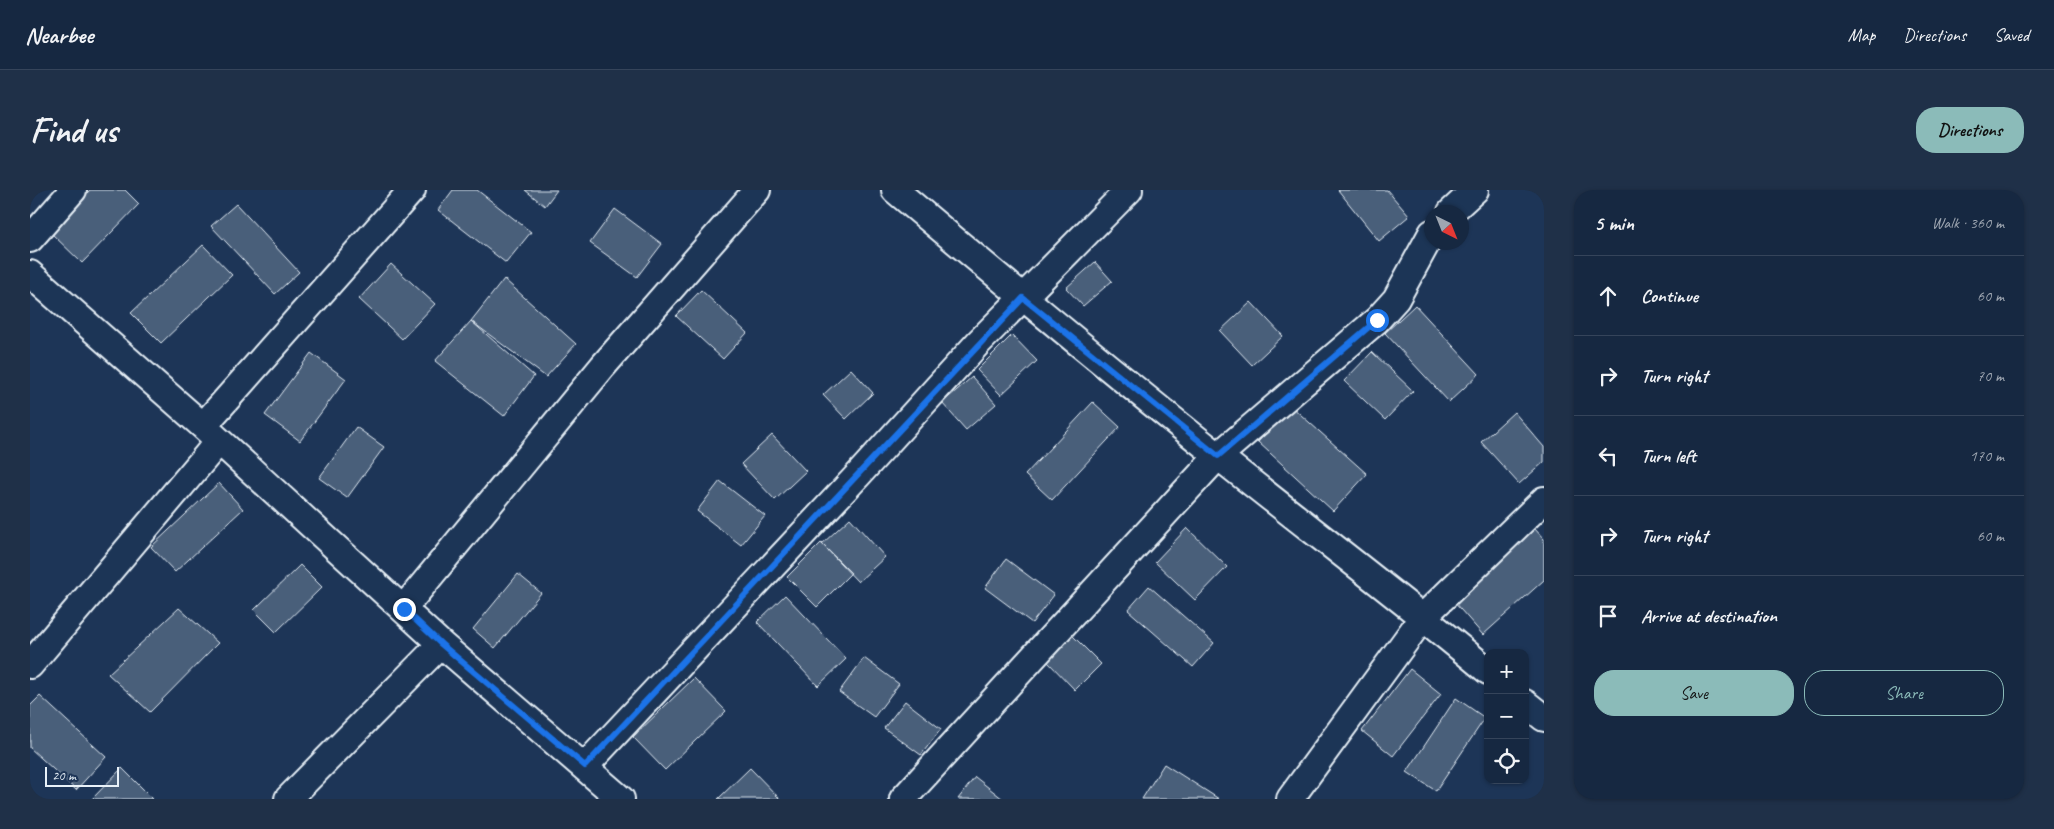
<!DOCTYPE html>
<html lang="en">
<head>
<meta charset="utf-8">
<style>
	body { margin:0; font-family:Caveat,sans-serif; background:#1f3048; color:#f1f3f6 }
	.controls { position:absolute; right:15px; bottom:15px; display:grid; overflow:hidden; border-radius:10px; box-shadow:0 1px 4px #0004 }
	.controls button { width:45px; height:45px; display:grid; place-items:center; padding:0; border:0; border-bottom:1px solid #35445a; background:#162841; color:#f1f3f6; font:25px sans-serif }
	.compass { position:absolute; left:1394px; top:15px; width:45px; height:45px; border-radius:50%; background:#162841; box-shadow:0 1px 4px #0004; rotate:137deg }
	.scale { position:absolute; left:15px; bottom:12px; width:74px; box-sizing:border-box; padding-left:5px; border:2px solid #e8f1f8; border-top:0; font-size:14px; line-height:18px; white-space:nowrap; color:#e8f1f8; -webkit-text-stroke:4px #1d3557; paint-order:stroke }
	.stop { position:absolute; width:15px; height:15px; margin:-11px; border:4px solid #1a73e8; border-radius:50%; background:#fff }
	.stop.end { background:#1a73e8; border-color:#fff; box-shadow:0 1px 5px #0008 }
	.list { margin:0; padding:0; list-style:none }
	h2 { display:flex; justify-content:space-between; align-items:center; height:65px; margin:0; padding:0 20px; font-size:21px }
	h2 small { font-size:16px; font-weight:400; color:#9ea6b1 }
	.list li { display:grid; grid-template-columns:32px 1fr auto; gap:15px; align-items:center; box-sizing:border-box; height:80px; padding:0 20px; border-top:1px solid #35445a }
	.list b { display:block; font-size:19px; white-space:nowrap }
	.list em { font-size:16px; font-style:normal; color:#9ea6b1 }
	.actions { display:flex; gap:10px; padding:15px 20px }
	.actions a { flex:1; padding:11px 0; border:1px solid #8bbbb9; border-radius:20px; text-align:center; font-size:18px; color:#8bbbb9 }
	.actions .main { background:#8bbbb9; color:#111 }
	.icon { flex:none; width:28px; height:28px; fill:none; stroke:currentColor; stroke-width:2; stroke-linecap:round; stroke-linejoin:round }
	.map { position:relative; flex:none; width:1514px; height:609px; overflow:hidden; border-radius:20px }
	header { display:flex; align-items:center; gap:30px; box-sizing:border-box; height:70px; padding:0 25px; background:#162841; border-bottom:1px solid #35445a }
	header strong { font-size:24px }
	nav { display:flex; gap:28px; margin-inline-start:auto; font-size:18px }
	.intro { display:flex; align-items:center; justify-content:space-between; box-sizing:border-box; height:120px; padding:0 30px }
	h1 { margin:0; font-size:35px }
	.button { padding:12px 22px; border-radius:20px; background:#8bbbb9; color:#111; font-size:18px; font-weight:700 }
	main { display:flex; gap:30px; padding:0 30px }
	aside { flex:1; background:#162841; border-radius:20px; box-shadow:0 1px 4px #0004 }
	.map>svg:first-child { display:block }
</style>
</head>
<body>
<header>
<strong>Nearbee</strong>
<nav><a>Map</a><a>Directions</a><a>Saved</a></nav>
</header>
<div class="intro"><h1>Find us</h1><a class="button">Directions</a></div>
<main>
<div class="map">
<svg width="1514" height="609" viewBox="0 0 1514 609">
	<rect width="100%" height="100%" fill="#1d3557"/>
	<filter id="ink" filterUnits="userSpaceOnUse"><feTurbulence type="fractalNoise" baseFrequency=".02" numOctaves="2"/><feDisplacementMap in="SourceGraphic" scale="10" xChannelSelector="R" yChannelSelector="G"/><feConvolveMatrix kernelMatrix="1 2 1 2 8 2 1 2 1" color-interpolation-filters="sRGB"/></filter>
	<g filter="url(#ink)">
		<path fill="#495e7a" stroke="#e8f1f8" d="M60,0h35l14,14 -57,59 -32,-31z
			M423,0h24l54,42 -25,31 -68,-53z
			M495,0h32l-12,16z
			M1308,0h49l22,26 -30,25z
			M206,14l63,68 -24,22 -64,-68z
			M585,19l47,35 -25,33 -47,-34z
			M173,55l29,30 -71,68 -30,-30z
			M1065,72l17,19 -29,25 -17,-18z
			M361,74l44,40 -33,35 -43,-40z
			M474,89l72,65 -30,33 -75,-56z
			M671,100l46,43 -24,26 -47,-43z
			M1221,112l32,34 -31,29 -32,-34z
			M1385,115l64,69 -30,28 -64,-69z
			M441,131l63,55 -30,40 -69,-55z
			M982,145l25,26 -36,34 -24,-25z
			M1342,162l41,39 -28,29 -41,-39z
			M281,163l35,26 -46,62 -35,-26z
			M821,179l22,24 -27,26 -23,-24z
			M942,187l24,27 -30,26 -24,-27z
			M1063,212l27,25 -68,73 -27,-25z
			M1261,216l76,68 -34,37 -75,-69z
			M1484,222l30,35v15l-25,22 -38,-42z
			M326,237l28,20 -37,51 -28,-20z
			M742,245l34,36 -31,29 -34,-36z
			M690,291l45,35 -24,29 -44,-34z
			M189,293l24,26 -68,63 -24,-25z
			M820,328l35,39 -27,25 -36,-38z
			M1157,338l40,39 -32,33 -40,-38z
			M1504,338l10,11v41l-61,55 -30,-34z
			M791,353l30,30 -34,34 -30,-30z
			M976,369l48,36 -22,28 -47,-35z
			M270,375l22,22 -46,45 -22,-22z
			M488,384l23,19 -46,55 -22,-19z
			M1119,396l65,57 -21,24 -65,-57z
			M755,405l61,64 -28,27 -61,-64z
			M149,418l39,35 -68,69 -42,-38z
			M1042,445l29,29 -26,26 -28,-29z
			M834,468l35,26 -25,33 -35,-25z
			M1380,479l31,25 -48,62 -31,-25z
			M664,488l32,33 -61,59 -32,-33z
			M10,506l66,61 -30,33 -46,-42v-42z
			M1426,508l29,20 -49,73 -29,-19z
			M875,511l36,28 -20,26 -37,-27z
			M1134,574l55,35h-77z
			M92,578l31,31h-61z
			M720,578l30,31h-62z
			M945,587l28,22h-45z"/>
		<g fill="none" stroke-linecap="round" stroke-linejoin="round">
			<g stroke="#e8f1f8" stroke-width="30">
				<path id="minor" d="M865,0c107,90 214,179 323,266 90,72 182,141 270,215
					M1421,22l24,-22
					M0,49l43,-49
					M0,84l173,152 238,218 180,155
					M173,236l209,-236
					M373,419l200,-243 154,-176
					M0,475l189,-224
					M1495,513l19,15
					M555,576l274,-292 119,-131 151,-153
					M258,609l153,-155
					M873,609l315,-343 159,-136 19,-21 36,-66
					M1260,609l133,-182 121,-117"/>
			</g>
			<use href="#minor" stroke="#1d3557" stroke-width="26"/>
		</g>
	</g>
	<g fill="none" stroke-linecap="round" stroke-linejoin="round" filter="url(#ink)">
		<path stroke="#1a73e8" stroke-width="6" d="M374,419l37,35 144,122 438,-468 195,158 159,-136"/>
	</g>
</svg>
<div class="controls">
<button>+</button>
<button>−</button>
<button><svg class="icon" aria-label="locate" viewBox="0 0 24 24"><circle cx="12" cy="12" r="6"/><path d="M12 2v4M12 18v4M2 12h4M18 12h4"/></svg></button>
</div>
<svg class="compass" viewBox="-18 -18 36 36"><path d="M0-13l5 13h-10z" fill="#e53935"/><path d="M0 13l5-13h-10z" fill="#9ea6b1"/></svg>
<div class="scale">20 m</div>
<div class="stop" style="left:1347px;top:130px"></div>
<div class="stop end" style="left:374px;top:419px"></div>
</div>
<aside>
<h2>5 min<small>Walk · 360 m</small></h2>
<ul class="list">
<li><svg class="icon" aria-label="ahead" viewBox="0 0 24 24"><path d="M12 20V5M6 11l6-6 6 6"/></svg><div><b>Continue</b></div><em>60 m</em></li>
<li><svg class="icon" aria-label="right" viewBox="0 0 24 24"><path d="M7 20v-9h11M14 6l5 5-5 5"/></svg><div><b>Turn right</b></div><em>70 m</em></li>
<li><svg class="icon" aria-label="left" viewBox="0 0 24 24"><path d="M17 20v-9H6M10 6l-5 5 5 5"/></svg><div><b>Turn left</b></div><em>170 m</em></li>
<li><svg class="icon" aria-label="right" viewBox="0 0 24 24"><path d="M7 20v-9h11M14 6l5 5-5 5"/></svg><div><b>Turn right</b></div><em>60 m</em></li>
<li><svg class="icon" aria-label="arrive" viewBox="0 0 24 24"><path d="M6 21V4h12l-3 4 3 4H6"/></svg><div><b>Arrive at destination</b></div></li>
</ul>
<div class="actions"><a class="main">Save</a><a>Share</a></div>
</aside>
</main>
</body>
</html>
